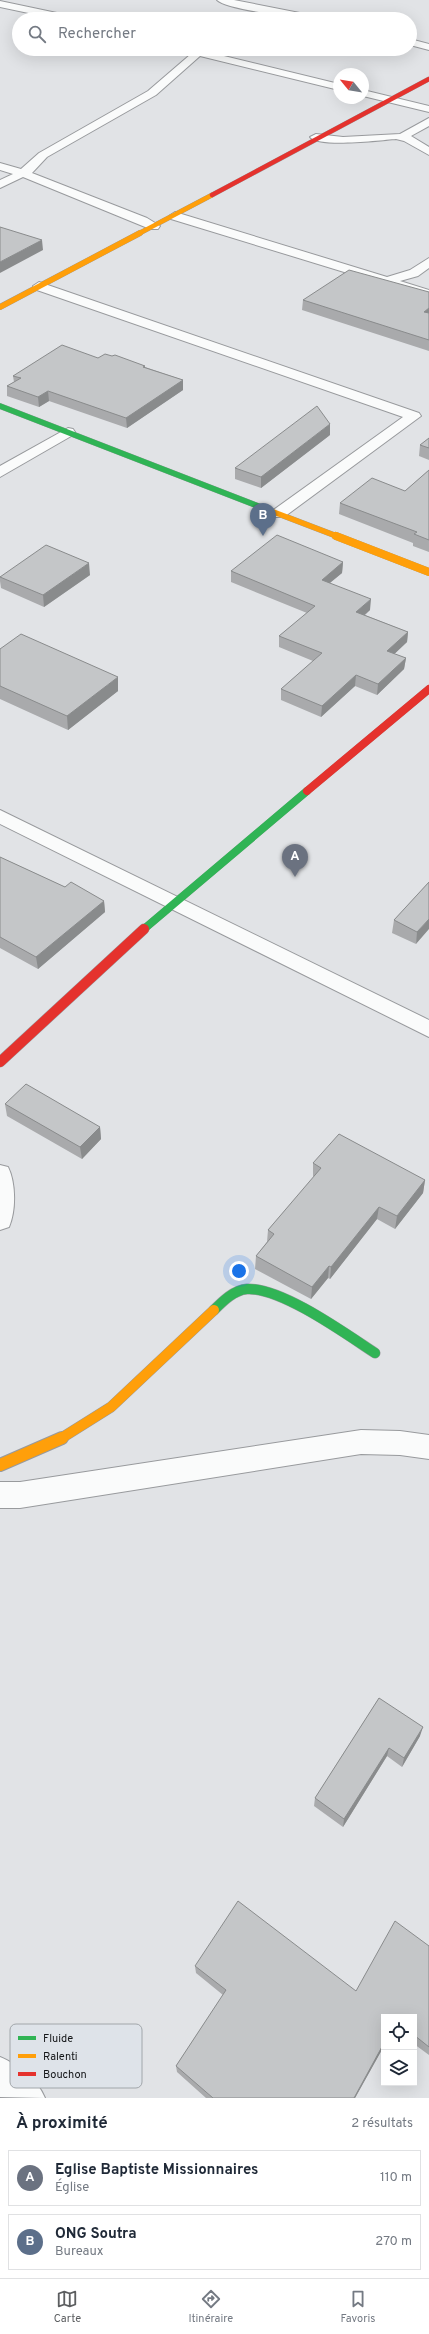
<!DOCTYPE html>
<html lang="fr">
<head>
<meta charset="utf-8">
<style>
	body { margin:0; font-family:Overpass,sans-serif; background:#f6f6f7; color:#1f2937 }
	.controls { position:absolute; right:12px; bottom:12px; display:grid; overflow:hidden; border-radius:0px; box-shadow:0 4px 16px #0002 }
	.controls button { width:36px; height:36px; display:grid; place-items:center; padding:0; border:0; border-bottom:1px solid #e0e1e3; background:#fff; color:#1f2937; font:20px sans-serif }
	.compass { position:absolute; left:333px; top:68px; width:36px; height:36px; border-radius:50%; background:#fff; box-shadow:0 4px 16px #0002; rotate:300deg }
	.you { position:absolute; left:239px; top:1271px; width:14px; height:14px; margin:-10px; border:3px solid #fff; border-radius:50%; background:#1a73e8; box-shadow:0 0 0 6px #1a73e833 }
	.badge { display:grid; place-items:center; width:26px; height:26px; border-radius:50%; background:#5c5e60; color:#fff; font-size:13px; font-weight:700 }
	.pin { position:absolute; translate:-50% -33px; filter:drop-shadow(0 1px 2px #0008) }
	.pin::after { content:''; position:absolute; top:21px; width:14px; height:12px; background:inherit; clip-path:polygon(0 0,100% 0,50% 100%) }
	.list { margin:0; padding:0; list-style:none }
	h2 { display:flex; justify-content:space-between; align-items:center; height:52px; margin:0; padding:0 16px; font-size:17px }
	h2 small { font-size:13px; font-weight:400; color:#747a83 }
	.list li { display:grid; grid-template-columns:26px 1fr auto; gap:12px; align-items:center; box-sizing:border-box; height:56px; margin:0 8px 8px; padding:0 8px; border:1px solid #e0e1e3; border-radius:0px }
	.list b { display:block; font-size:15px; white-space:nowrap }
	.list p { margin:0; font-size:13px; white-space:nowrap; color:#747a83 }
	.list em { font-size:13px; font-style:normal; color:#747a83 }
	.icon { flex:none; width:22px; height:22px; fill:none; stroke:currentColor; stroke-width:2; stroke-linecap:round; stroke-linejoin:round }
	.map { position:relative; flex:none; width:429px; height:2098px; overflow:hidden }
	.search { position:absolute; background:#fff; box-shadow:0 4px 16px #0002; left:12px; right:12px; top:12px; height:44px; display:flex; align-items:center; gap:10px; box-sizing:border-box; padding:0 14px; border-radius:22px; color:#747a83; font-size:15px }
	.sheet { height:180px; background:#fff }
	nav { display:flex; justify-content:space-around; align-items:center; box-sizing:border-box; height:56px; border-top:1px solid #e0e1e3; background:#fff; font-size:11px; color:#747a83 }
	nav a { display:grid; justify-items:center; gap:2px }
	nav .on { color:#5c5e60 }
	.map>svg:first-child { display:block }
</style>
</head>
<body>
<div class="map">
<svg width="429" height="2098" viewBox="0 0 429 2098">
	<rect width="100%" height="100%" fill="#e1e3e6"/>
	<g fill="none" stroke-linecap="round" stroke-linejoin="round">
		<g stroke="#989a9d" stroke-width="2">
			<path id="street" d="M217,0h17l81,16 5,3c-17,0 -93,-9 -103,-19z
				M0,1l71,15 5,3h-19l-57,-12z
				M410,39l19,5v6l-19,-5z
				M178,49h17l144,35v6l-139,-34 -44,39 -109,62 -15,16 115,45 13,8 -2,3h-8l-127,-52 -23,11v-8l13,-6 -13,-4v-7l21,6 18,-16 109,-62 43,-37z
				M363,90l66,16v6l-66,-16z
				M429,118v8l-18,10 18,11v8l-25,-14 -8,-2c-15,1 -77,9 -86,-2l6,-3 27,3 57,-3z
				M175,212l212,65 23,-7 19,-12v10l-11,8 -18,5 29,9v8l-258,-79 -2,-3z
				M39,282l380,131 2,3 -137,101h-12l-2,-3 2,-3 131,-94 -369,-128 -1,-3z
				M68,428l5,1 2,3 -2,3 -73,42v-11z
				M0,810l429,210v17l-429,-213z
				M0,1165l8,2c8,16 8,44 1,60l-9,3z
				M361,1430l39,1 29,4v24l-29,-4 -39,-1 -341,54h-20v-26h20z
				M0,2057c19,8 37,22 45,41l-45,-1z"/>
		</g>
		<g stroke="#989a9d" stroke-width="6">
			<path id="fast-far2" d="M0,406l271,105"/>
		</g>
		<g stroke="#989a9d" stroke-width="8">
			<path id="fast-far1" d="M144,929l163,-138"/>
		</g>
		<g stroke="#989a9d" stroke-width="11">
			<path id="fast" d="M214,1310c9,-9 20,-20 33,-21 34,-2 99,45 128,64"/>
		</g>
		<g stroke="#989a9d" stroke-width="5">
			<path id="slow-far4" d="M138,234l74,-39"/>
		</g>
		<g stroke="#989a9d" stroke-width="6">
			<path id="slow-far3" d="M0,307l140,-74
				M271,511l68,26"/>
		</g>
		<g stroke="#989a9d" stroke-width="8">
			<path id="slow-far2" d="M336,536l93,36"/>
		</g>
		<g stroke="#989a9d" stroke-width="11">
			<path id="slow-far1" d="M60,1439l51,-32 103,-97"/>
		</g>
		<g stroke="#989a9d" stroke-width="14">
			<path id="slow" d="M0,1465l62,-27"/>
		</g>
		<g stroke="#989a9d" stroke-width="5">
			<path id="jam-far2" d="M212,195l217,-116"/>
		</g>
		<g stroke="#989a9d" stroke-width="8">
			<path id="jam-far1" d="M307,791l122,-102"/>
		</g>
		<g stroke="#989a9d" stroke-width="11">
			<path id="jam" d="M0,1062l144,-133"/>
		</g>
		<use href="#street" fill="#fafbfb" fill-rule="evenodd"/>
		<use href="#fast-far2" stroke="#30b455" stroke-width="5.5"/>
		<use href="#fast-far1" stroke="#30b455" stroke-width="8"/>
		<use href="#fast" stroke="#30b455" stroke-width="10"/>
		<use href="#slow-far4" stroke="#ff9f0a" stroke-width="4.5"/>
		<use href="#slow-far3" stroke="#ff9f0a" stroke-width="5.5"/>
		<use href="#slow-far2" stroke="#ff9f0a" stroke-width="8"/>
		<use href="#slow-far1" stroke="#ff9f0a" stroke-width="10"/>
		<use href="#slow" stroke="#ff9f0a" stroke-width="12"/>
		<use href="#jam-far2" stroke="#e5322d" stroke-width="4.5"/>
		<use href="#jam-far1" stroke="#e5322d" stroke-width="8"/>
		<use href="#jam" stroke="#e5322d" stroke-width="10"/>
	</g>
	<path fill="#a9aaac" d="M429,292v59l-127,-41 1,-10z
		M112,356l33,10v1l38,13v10l-56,38 -78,-27 -10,6 -32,-11v-10l7,-4 -1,-6 85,-18z
		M330,435l-69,53 -26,-9v-11z
		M429,438v22l-10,-4 1,-11z
		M429,470v82l-16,-6v-3l-74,-29 1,-11 65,-12z
		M343,562l-1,11 -12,10 40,27 -5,5 43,17 -1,10 -13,12 12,4 -2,11 -27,26 -22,-9 -34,31 -40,-17v-11l32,-28 -34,-14v-11l28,-23 -76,-31v-11z
		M90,575l-46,32 -43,-19 -1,-7v-5z
		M0,649l118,42 -50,39 -68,-31z
		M0,857l65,30 39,14 1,11 -67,57 -38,-21z
		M429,882l-13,62 -24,-11 2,-13z
		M5,1104l95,23 1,12 -19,20 -75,-43z
		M313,1163l112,17 -2,13 -28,36 -18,-10 -47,60 -2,-1 -17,21 -56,-30 1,-13 11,-14 1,-12 46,-53 -1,-1z
		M379,1698l41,38 -18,31 -15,-11 -44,71 -29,-21 1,-8z
		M429,1946v109l-15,-11v-27h-30v29l-29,52h-149l-29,-26 -1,-6 47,-71 -27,-22 -1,-7 161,25z"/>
	<path fill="#898b8c" d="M42,240l1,10 -43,23v-11z
		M429,308v9l-5,-5z
		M183,380v10l-56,38 -1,-10z
		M48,391l1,10 -10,6 -1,-10z
		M330,424v11l-69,53v-11z
		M343,562l-1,11 -21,17 1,-10z
		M89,563l1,12 -46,32 -1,-12z
		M371,599l-1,11 -14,12v-10z
		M408,632l-1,10 -21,20 1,-11z
		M406,658l-2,11 -27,26 1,-11z
		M356,675l-1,11 -34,31 1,-11z
		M118,677v14l-50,39 -1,-14z
		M104,901l1,11 -67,57 -2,-12z
		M429,919v10l-13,15 1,-12z
		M100,1127l1,12 -19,20 -2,-12z
		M425,1180l-2,13 -28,36 2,-13z
		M379,1207l-2,12 -47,60 1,-12z
		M329,1266l-1,12 -17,21 1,-12z
		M423,1727l-3,9 -18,31 2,-9z
		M389,1748l-2,8 -44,71 1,-8z
		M384,2043v3l-29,52h-1z"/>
	<path fill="#c4c6c8" stroke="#898b8c" d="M0,227l42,13 -42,22z
		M349,270l80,22v16l-5,4 5,1v27l-126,-40z
		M62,345l36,13 7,-4 7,2 3,-1 30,11 -2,1 40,13 -57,38 -78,-27 -10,6 -31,-11 14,-8 -8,-2z
		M317,406l13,18 -69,53 -26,-9z
		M429,438v10l-9,-3z
		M429,470v70l-15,-6 3,-2 -77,-29 32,-25 33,13z
		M277,535l66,27 -21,18 49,19 -15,13 52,20 -21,19 19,7 -28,26 -22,-9 -34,31 -41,-17 41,-36 -43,-17 36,-30 -84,-35z
		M46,545l43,18 -46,32 -43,-18z
		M21,634l97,43 -51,39 -67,-30v-37z
		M0,857l65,30 6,-5 33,19 -68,56 -36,-20z
		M429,882v37l-12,13 -23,-12z
		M26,1084l74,43 -20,20 -75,-43z
		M339,1134l86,46 -28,36 -18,-9 -48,60 -2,-1 -17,21 -56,-31 18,-22 -6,-4 53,-62 -8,-5z
		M379,1698l44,29 -19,31 -15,-10 -45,71 -29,-21z
		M238,1901l118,90 39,-70 34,25v101l-15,-12v-18h-30v26l-30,55h-141l-37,-32 50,-76 -31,-24z"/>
	<rect x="10" y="2024" width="132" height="64" rx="6" fill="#dee3e9" stroke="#a1a6aa" stroke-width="1"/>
	<rect x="18" y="2036" width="18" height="4" fill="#30b455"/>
	<rect x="18" y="2054" width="18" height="4" fill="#ff9f0a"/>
	<rect x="18" y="2072" width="18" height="4" fill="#e5322d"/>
	<g font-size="11" fill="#141618">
		<text x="43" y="2042">Fluide</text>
		<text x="43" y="2060">Ralenti</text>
		<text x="43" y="2078">Bouchon</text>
	</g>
</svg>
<div class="controls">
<button><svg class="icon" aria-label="locate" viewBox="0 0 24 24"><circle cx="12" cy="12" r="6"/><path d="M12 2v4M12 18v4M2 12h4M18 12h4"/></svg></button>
<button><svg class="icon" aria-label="layers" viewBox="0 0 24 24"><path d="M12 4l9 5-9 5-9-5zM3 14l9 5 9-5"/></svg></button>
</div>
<svg class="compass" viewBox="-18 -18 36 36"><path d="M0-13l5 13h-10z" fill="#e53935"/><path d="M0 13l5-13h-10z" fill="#747a83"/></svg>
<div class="you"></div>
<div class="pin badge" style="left:295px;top:877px;background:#6b7280">A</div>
<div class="pin badge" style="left:263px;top:536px;background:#5c6f8a">B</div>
<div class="search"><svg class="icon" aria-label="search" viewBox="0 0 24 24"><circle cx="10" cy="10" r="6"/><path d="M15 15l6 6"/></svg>Rechercher</div>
</div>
<section class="sheet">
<h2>À proximité<small>2 résultats</small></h2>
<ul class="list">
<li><span class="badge" style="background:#6b7280">A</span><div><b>Eglise Baptiste Missionnaires</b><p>Église</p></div><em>110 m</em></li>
<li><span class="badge" style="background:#5c6f8a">B</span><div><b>ONG Soutra</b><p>Bureaux</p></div><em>270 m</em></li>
</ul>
</section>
<nav>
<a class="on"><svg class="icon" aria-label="map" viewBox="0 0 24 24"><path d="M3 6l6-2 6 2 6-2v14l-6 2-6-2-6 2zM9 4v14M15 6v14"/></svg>Carte</a>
<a><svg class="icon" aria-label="directions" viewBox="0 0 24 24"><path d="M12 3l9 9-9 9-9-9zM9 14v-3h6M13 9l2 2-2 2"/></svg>Itinéraire</a>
<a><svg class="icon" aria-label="saved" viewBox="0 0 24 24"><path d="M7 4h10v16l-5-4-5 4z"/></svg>Favoris</a>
</nav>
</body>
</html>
